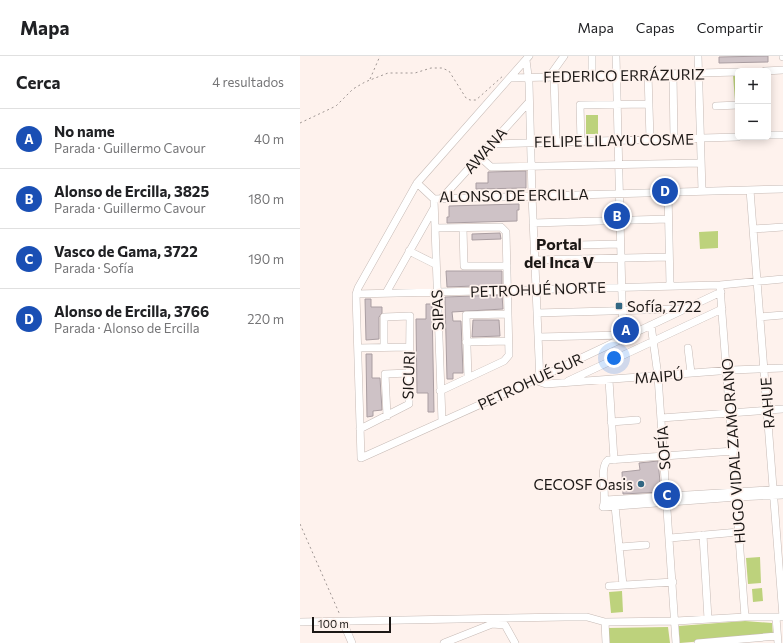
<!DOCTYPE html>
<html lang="es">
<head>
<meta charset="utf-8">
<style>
	body { margin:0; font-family:Commissioner,sans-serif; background:#f2f2f2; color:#202124 }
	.controls { position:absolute; right:12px; top:12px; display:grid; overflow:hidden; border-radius:6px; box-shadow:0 2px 10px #0003 }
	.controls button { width:36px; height:36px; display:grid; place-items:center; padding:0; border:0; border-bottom:1px solid #e0e0e0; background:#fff; color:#202124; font:20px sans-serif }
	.scale { position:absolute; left:12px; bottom:10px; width:79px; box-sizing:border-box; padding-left:4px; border:2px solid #1c1816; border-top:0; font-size:11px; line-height:14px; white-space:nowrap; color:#1c1816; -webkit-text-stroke:3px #fef2ed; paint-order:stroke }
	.you { position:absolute; left:314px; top:302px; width:14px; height:14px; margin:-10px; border:3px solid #fff; border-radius:50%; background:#1a73e8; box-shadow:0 0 0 6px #1a73e833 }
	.badge { display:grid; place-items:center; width:26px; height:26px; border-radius:50%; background:#326783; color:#fff; font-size:13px; font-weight:700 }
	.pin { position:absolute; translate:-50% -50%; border:2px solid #fff; box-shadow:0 1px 4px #0006 }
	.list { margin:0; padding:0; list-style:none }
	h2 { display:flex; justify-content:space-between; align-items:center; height:52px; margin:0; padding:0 16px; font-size:17px }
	h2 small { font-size:13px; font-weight:400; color:#757577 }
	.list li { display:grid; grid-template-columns:26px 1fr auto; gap:12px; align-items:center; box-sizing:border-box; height:60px; padding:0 16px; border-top:1px solid #e0e0e0 }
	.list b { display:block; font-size:15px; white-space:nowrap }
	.list p { margin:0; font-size:13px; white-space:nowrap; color:#757577 }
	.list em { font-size:13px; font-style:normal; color:#757577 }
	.map { position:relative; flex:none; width:483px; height:587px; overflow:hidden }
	header { display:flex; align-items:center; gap:24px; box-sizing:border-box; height:56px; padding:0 20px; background:#fff; border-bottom:1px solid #e0e0e0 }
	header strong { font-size:19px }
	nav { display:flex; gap:22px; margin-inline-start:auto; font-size:14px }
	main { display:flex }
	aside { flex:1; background:#fff }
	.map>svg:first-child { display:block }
</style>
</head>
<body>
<header>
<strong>Mapa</strong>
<nav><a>Mapa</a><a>Capas</a><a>Compartir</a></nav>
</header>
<main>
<aside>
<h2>Cerca<small>4 resultados</small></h2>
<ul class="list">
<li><span class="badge" style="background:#1a4fb4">A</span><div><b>No name</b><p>Parada · Guillermo Cavour</p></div><em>40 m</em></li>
<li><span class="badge" style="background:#1a4fb4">B</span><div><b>Alonso de Ercilla, 3825</b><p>Parada · Guillermo Cavour</p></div><em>180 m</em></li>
<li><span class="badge" style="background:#1a4fb4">C</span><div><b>Vasco de Gama, 3722</b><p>Parada · Sofía</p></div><em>190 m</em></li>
<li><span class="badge" style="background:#1a4fb4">D</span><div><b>Alonso de Ercilla, 3766</b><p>Parada · Alonso de Ercilla</p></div><em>220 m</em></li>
</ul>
</aside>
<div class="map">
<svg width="483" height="587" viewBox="0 0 483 587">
	<rect width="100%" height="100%" fill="#fef2ed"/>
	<path fill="#bdd27c" d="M433,19h5v26h-3z
		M286,59h12v19h-12z
		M418,175v17l-18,1 -1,-17z
		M460,501l1,26 -13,1 -2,-26z
		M462,532l1,13 -10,1 -1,-13z
		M322,535l1,21 -12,1 -2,-21z
		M445,565l27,2 1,12 -93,8 -2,-17z
		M368,571l2,16h-62v-15z"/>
	<path fill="#cec2c6" stroke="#aa9ea2" d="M468,0v6l-49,1v-6z
		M226,115v17l-50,1v-6h12v-11z
		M219,148v6h-2v11l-70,2v-6h2v-11z
		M200,177l1,6 -29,1v-6z
		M146,215h56v14l-55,2z
		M202,239l1,14 -51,3 1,9h8l2,52h-10v6h-6l-2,-82z
		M65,243h6v8h11v6l-3,4v22l-13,1z
		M126,248h6l2,108h-6v-19h-11l-1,-74h10z
		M173,264h26l1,16 -28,1z
		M66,298h6v24h8l2,32 -9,1v5l-6,1z
		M358,405l3,31 -38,2 -1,-22 18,-2 -1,-7z"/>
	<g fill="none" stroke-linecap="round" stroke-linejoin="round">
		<g stroke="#c6bab5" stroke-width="8">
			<path id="minor" d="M229,0l-112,127 -59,105 -2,6 5,164 178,-80 182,-86
				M292,0v20
				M316,0l7,282
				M398,0l4,135
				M483,0v1
				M226,4l3,23 3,112 8,187 6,2 186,-14 51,-2
				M465,15l18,-1
				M348,18l2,65
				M373,18l1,65
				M249,21l15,-21
				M254,21l2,65
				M211,22l227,-6
				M416,50l22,-1
				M468,79h15
				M281,85l-1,-36 69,-1
				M190,88l248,-7
				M179,100l12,11 210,-4
				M117,127l17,16 349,-10
				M450,134l33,427
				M368,136l2,93
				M142,142l87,-96
				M134,143l8,222
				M233,167l135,-4
				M135,172l66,-1 5,5 3,123 -5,6 -64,30
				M163,172l1,38h43
				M453,173l30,-2
				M234,190l86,-2
				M109,195l26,13
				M234,204l135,-3
				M420,231l25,330
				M86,237l48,-85
				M56,238l364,-9 63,-6
				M237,257l143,-4
				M460,261l23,-2
				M351,269l7,51 18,267
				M238,281l85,-2
				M166,286l42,-1
				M58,292l50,-1
				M388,292l3,25
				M168,322l-2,-63 42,-1
				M309,324l5,80
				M268,325l154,-72
				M87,360l-2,-42 24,-1
				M361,362l122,-9
				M311,366l26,-2
				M60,373l49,-25 1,-88 -26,1v30
				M434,395l-126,9c-10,8 0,34 -5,47l134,-10 46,-2
				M306,444l177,-11
				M315,450l8,79
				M403,479l5,84
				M370,482l69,-6
				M320,491l26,-2
				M309,530l64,-4
				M476,561l2,26
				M0,566l265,-5h22l18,5 71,-1 69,-4h38
				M43,566l9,21
				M305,566l1,21
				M144,587l48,-19 13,1 10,18
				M398,587l79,-7"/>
		</g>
		<path stroke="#a09794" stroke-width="1" stroke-dasharray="2 3" stroke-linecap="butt" d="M70,23l10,-23
			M0,67l36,-17 17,-17 12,-7 23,-9h27l16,-5h11l7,3 17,27 4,2h6l28,-25
			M0,468l40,91"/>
		<use href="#minor" stroke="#fff" stroke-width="7"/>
	</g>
	<g fill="#326783" stroke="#fef2ed" stroke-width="1.5">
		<rect x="315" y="246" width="8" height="8" rx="2"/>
		<circle cx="341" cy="428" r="4"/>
	</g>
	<g text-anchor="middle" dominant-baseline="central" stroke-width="3.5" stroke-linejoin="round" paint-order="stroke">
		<g font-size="15" fill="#1c1816" stroke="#fef2ed">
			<text transform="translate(324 19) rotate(-1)">FEDERICO ERRÁZURIZ</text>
			<text transform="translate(314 84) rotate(-1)">FELIPE LILAYU COSME</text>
			<text transform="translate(185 94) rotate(-48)">AWANA</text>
			<text transform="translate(214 139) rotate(-1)">ALONSO DE ERCILLA</text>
			<text transform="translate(238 233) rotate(-2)">PETROHUÉ NORTE</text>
			<text transform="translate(137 254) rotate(-92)">SIPAS</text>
			<text transform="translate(108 319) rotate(-88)">SICURI</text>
			<text transform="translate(359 320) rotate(-4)">MAIPÚ</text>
			<text transform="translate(230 325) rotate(-25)">PETROHUÉ SUR</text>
			<text transform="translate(467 347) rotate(-94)">RAHUE</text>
			<text transform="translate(363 392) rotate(-94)">SOFÍA</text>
			<text transform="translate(433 395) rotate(-94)">HUGO VIDAL ZAMORANO</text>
		</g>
		<g font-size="15" fill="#1c1816" stroke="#fef2ed" text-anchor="start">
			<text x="327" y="250">Sofía, 2722</text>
			<text x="333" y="428" text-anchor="end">CECOSF Oasis</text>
		</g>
		<g font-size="16" font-weight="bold" fill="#1c1816" stroke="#fef2ed">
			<text x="259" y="187">Portal<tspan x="259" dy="18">del Inca V</tspan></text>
		</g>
	</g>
</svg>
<div class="controls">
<button>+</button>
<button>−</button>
</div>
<div class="scale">100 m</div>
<div class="you"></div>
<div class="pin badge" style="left:326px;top:274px;background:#1a4fb4">A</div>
<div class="pin badge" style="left:317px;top:160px;background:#1a4fb4">B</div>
<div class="pin badge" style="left:367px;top:439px;background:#1a4fb4">C</div>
<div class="pin badge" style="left:365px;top:135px;background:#1a4fb4">D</div>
</div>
</main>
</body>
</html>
